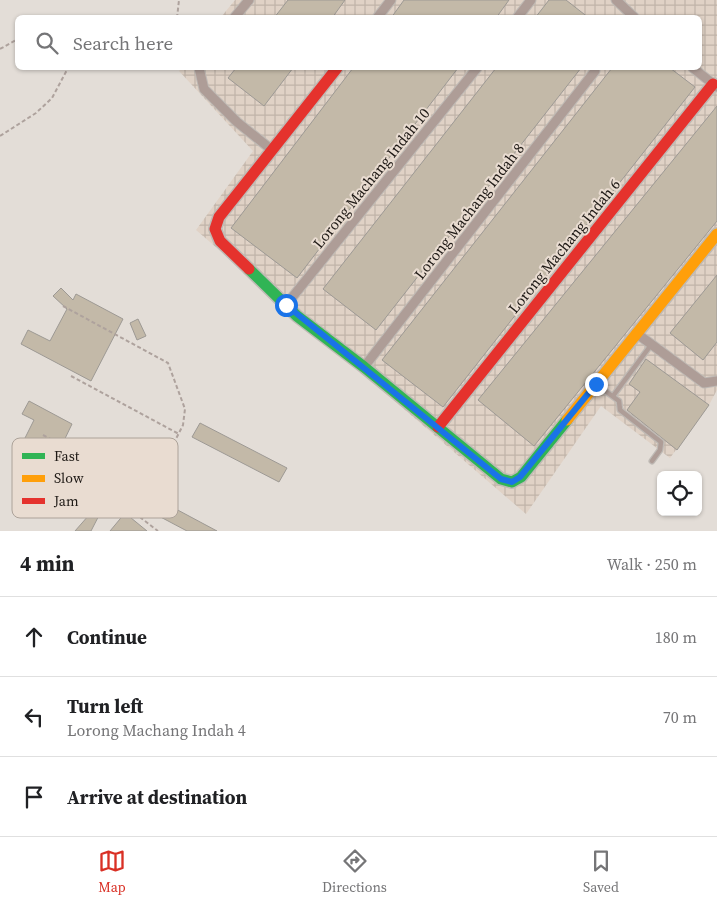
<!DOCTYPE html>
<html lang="en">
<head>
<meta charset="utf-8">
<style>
	body { margin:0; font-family:"Source Serif 4",serif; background:#f6f6f6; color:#202124 }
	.controls { position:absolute; right:15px; bottom:15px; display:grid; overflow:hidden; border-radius:8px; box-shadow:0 1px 4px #0004 }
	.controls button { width:45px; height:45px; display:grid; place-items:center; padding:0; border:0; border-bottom:1px solid #e0e0e0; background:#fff; color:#202124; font:25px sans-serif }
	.stop { position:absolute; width:15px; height:15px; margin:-11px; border:4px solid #1a73e8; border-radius:50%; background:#fff }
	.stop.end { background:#1a73e8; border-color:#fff; box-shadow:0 1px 5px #0008 }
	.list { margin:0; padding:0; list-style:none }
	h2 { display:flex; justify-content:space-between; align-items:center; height:65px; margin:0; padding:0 20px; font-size:21px }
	h2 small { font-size:16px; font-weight:400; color:#757577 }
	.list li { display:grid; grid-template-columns:32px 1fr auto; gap:15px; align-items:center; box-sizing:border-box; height:80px; padding:0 20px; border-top:1px solid #e0e0e0 }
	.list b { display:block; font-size:19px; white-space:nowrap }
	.list p { margin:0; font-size:16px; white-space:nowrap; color:#757577 }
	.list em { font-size:16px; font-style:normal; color:#757577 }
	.icon { flex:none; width:28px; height:28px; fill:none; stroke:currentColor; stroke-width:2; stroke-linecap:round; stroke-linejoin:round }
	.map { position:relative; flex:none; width:717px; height:531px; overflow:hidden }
	.search { position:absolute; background:#fff; box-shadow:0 1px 4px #0004; left:15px; right:15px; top:15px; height:55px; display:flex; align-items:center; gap:12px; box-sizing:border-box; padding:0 18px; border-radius:8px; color:#757577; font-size:19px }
	.sheet { height:305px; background:#fff }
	nav { display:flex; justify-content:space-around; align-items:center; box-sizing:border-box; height:70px; border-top:1px solid #e0e0e0; background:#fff; font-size:14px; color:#757577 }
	nav a { display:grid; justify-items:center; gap:2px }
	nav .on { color:#d93025 }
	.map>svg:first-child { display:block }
</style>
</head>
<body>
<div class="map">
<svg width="717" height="531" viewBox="0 0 717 531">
	<defs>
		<pattern id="industrial-grid" width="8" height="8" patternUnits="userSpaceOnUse" patternTransform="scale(1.25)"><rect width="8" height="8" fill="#e0d2c6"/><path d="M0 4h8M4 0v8" fill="none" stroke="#c0b4a9"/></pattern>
	</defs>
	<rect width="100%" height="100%" fill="#e3ddd7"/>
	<path fill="url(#industrial-grid)" d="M235,0h482v390l-8,15 -39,53 -69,-52 -75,108 -330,-284 57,-79 -74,-80 3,-3h518v-50l-479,-1z"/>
	<path fill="#c3b9a8" stroke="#9d9994" d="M288,0h57l-13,18h-58z
		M404,0h105l-13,18h-105z
		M549,0h17l23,18h-54z
		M236,68h57l-29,38 -36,-28z
		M353,68h105l-161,210 -66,-50z
		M496,68h85l-205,262 -53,-41z
		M612,68h58l25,19 -252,320 -61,-47z
		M717,106v115l-183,225 -56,-46z
		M717,275v67l-14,18 -33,-27z
		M61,288l12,12 3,-6 47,25 -32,62 -70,-37 7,-14 22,11 17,-32 -14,-13z
		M138,319l8,17 -9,4 -7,-17z
		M646,359l63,46 -32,45 -50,-40 13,-18 -11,-8z
		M29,401l43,23 -13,27 81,41 -6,11 -38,-21 -2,4 14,12 -17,33h-16l14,-16 -45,-22 13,-26 -24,-12 4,-6 -14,-7 11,-22 -12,-6z
		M200,423l87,45 -8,14 -87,-45z
		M159,500l58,31h-30l-34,-18z
		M125,513l22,18h-37z"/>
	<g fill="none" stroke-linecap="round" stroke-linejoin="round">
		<g stroke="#bfbab5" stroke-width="7">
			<path id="lane" d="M597,385l22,16 1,9 41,32 -1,8 -8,11
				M613,396l38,-51"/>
		</g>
		<g stroke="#bfbab5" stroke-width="11">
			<path id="street" d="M616,0l19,18
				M234,18l15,-18
				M377,18l14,-18
				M517,18l14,-18
				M199,68l5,21 33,33 35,28
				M693,68l24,19
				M286,305l191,-237
				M636,333l68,50 13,-2
				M364,367l231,-296"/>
		</g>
		<g stroke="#bfbab5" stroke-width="14">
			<path id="fast" d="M249,269l48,47 67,51 137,112 11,3 9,-5 46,-57"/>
		</g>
		<g stroke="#bfbab5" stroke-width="14">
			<path id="slow" d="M567,420l150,-186"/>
		</g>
		<g stroke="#bfbab5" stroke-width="14">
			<path id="jam" d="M249,269l-29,-28 -5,-12 4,-12 118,-149
				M438,427l275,-343"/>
		</g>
		<path stroke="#aea29d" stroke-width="2" stroke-dasharray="4 2.5" stroke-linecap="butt" d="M177,18l2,-18
			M0,49l18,-10
			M0,136l36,-23 16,-15 16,-30
			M63,306l105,57 17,46 -2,16 -41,81 -1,12 17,13
			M71,376l108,58
			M43,435l107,56"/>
		<use href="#lane" stroke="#ae9d97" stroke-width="4.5"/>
		<use href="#street" stroke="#ae9d97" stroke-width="9"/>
		<use href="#fast" stroke="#30b455" stroke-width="11"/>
		<use href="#slow" stroke="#ff9f0a" stroke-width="11"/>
		<use href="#jam" stroke="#e5322d" stroke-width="11"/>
	</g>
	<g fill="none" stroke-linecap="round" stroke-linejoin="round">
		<path stroke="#1a73e8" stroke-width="6" d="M286,305l215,174 11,3 8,-5 76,-93"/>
	</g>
	<g text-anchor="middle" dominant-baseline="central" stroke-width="4" stroke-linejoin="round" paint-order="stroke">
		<g font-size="15" fill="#1e1915" stroke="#e9dcd1">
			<text transform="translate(371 178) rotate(-51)">Lorong Machang Indah 10</text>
			<text transform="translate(469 211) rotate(-52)">Lorong Machang Indah 8</text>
			<text transform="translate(564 246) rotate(-51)">Lorong Machang Indah 6</text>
		</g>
	</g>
	<rect x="12" y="438" width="166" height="80" rx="8" fill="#e9dcd1" stroke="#aca299" stroke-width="1"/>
	<rect x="22" y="453" width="23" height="6" fill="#30b455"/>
	<rect x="22" y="475" width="23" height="7" fill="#ff9f0a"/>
	<rect x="22" y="498" width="23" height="6" fill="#e5322d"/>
	<g font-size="14" fill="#1e1915">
		<text x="54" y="461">Fast</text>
		<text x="54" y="483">Slow</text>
		<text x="54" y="506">Jam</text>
	</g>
</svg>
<div class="controls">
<button><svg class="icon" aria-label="locate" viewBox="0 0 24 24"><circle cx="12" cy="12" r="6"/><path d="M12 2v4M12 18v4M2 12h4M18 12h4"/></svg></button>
</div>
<div class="stop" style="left:286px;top:305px"></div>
<div class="stop end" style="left:596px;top:384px"></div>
<div class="search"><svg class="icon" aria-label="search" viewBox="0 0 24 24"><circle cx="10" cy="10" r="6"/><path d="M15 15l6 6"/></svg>Search here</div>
</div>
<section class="sheet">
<h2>4 min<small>Walk · 250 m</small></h2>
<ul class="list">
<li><svg class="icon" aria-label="ahead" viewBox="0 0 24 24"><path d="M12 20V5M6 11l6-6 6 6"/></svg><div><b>Continue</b></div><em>180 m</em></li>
<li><svg class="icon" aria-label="left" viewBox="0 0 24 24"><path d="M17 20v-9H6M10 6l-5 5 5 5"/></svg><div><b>Turn left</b><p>Lorong Machang Indah 4</p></div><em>70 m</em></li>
<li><svg class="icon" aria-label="arrive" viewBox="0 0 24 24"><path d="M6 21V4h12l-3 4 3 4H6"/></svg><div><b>Arrive at destination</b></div></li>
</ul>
</section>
<nav>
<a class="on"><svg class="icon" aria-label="map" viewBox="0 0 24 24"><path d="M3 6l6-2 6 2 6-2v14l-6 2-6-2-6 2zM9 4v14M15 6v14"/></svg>Map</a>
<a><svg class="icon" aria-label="directions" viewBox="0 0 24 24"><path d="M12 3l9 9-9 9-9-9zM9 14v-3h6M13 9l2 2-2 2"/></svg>Directions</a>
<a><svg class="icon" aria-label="saved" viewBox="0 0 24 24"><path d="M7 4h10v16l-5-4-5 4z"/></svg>Saved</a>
</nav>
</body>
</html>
